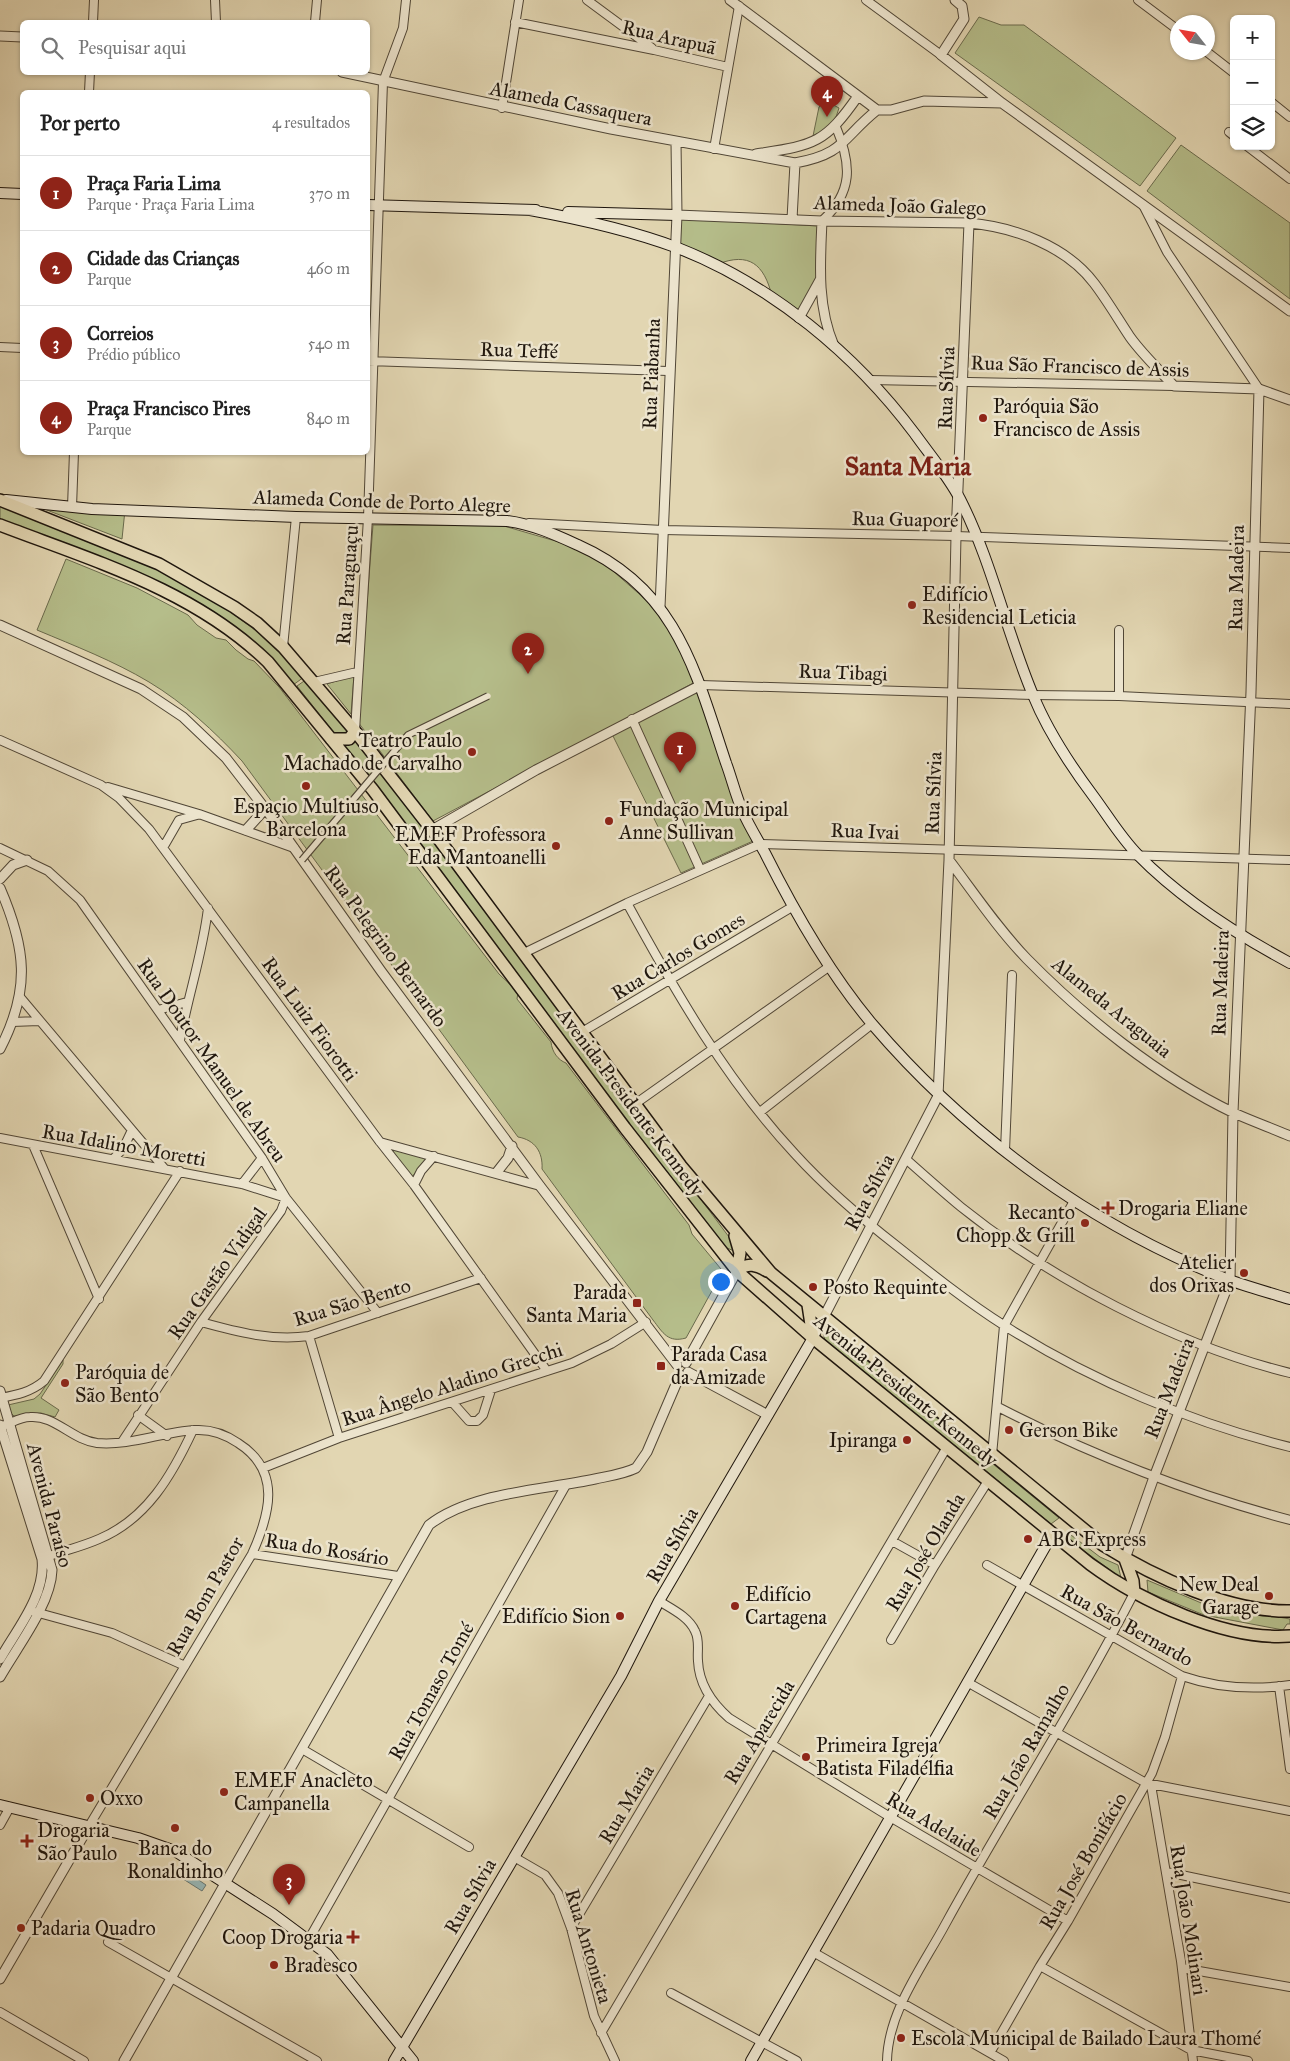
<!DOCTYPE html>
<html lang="pt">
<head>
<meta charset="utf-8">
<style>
	body { margin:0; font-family:"IM FELL Great Primer",serif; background:#f2f2f2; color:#222 }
	.controls { position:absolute; right:15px; top:15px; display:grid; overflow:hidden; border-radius:8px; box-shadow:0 1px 4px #0004 }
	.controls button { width:45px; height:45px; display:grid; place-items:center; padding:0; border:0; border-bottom:1px solid #e0e0e0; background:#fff; color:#222; font:25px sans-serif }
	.compass { position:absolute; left:1170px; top:15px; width:45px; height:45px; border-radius:50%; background:#fff; box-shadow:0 1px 4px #0004; rotate:301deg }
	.you { position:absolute; left:720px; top:1281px; width:18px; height:18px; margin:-12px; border:4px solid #fff; border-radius:50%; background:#1a73e8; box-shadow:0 0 0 8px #1a73e833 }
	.badge { display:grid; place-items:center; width:32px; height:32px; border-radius:50%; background:#8f2418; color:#fff; font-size:16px; font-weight:700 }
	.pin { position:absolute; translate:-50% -41px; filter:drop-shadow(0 1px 2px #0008) }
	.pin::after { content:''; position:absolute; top:26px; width:18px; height:15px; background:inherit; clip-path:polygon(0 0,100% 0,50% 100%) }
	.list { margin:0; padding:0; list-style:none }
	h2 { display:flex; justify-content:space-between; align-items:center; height:65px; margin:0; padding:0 20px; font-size:21px }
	h2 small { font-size:16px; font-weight:400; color:#767676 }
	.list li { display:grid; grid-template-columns:32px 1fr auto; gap:15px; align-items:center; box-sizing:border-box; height:75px; padding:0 20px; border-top:1px solid #e0e0e0 }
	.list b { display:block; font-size:19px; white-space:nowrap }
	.list p { margin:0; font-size:16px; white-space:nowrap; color:#767676 }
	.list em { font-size:16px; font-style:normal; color:#767676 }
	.icon { flex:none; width:28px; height:28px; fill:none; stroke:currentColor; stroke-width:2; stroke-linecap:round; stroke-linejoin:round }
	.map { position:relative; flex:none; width:1290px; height:2061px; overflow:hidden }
	.search { position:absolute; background:#fff; box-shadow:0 1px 4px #0004; left:20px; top:20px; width:350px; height:55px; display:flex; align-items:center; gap:12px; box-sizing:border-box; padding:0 18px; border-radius:8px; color:#767676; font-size:19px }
	.panel { position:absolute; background:#fff; box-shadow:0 1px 4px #0004; left:20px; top:90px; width:350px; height:365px; border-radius:8px }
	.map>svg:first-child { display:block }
</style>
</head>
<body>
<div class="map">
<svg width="1290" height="2061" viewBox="0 0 1290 2061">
	<rect width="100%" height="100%" fill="#e2d6b2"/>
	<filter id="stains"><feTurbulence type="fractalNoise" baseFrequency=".004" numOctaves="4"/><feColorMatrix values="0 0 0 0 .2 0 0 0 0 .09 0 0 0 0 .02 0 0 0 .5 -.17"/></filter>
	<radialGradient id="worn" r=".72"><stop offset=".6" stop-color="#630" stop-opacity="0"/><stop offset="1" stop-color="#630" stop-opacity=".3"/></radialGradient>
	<path fill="#b5bd8a" stroke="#6a6a4c" d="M979,17l22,8h23l152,113 -36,48 -185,-133z
		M826,101l13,7 -6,18 -20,10 6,-29z
		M1181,145l109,78v76l-143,-108z
		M679,218l139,8v52l-19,36 -27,-18c-8,-32 -23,-44 -54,-32l-41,-19z
		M0,504l157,61 68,43 52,38 27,31 -11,8 -24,-30 -84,-58 -45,-24 -140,-53z
		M39,507l86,3 -3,29z
		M373,525l131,1 72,21 21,10 65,57 35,67 -264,140 -75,-99z
		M66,559l71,29 51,27 9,10 19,13 10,2 10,10 12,9 6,2 25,26 220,287 19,18 -1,7 34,43c1,10 7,18 15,21l123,162 3,9 29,35 -2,9 -33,60c-18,5 -23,-5 -33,-18l-111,-151c1,-17 -7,-29 -24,-32l-276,-376c-28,-30 -58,-58 -93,-79 -35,-21 -74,-36 -112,-52z
		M354,675l-3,39 -24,-30z
		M307,679l30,35 87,115 311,416 1,7 -11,-5 -105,-131 -285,-382 -38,-48z
		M699,686l54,155 -72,32 -69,-139z
		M389,1146l38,11 -15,20z
		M828,1329l231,189 -8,6 -226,-184 -2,-7z
		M63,1360v4l-22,34 18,12 -4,7 -14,-4 -27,3 -5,-5 -1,-6 26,-6 6,-5z
		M1071,1535l29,22 18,8 3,13 -53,-39z
		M1147,1580l59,25 84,14v5h-3l-4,6 -79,-15 -56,-23z"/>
	<path fill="#98b7b6" stroke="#687772" d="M184,1870l22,15 -4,6 -22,-14z"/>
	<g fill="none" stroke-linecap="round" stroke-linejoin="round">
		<g stroke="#504636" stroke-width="10">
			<path id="minor" d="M215,0l1,22
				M587,0l65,48
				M866,0l75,55
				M1138,0l40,30
				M93,22l1,-22
				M315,22l2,-22
				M515,22l139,28 74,17
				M1207,52l27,21
				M89,92l1,-20
				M1271,102l19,15
				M502,108l17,-108
				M1229,132l5,4
				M1247,146l43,33
				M714,149l25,-143
				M1143,205l24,47 92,137
				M822,221c31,-29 30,-56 14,-94
				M0,347l22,1
				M368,361l300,10
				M871,380l303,6
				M72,507l2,-55
				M529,523l134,7 293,6 334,12
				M283,647l13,-130
				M314,682l43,-10
				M701,685l332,10 86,1 171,8
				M1119,696v-66
				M632,719l68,150
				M355,731l13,-213 15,-436 20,-54 3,-28
				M0,740l101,45 18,13 30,31 231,313 34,43 133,186
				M108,787l91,27 95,34
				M164,846l15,-26 18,-5
				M0,848l48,23 32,29 182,258 24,40 92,115
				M627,903c48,88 99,177 168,251 31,34 66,64 102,92 35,28 70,56 108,80 85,54 187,97 285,121
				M524,953l103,-50 133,-59 530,16
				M20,997l144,171
				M158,1010l29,-8
				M12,1022l27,-1
				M582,1032l210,-125
				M180,1040c8,-44 23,-88 28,-132
				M635,1104l195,-138
				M760,1112l112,-88
				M0,1138l242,46 44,14 -5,13 -80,111 -79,120
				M380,1142l160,44
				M33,1145l66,154
				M1005,1151l7,-176
				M113,1159l10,-10 9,-19
				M907,1160c18,16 36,32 54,47 91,73 215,138 329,166
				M242,1184l20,-26
				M414,1185l7,-14 13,-15
				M201,1322c36,10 70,19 108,14l172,-58
				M309,1336l30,102
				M0,1398c17,-3 31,-6 44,-17l136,-210
				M453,1403l16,18h8l6,-6 8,-25
				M998,1407c93,48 191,86 292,113
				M138,1415l29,21
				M5,1425c8,-3 16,-8 25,-8 25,-2 42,23 67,26 33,3 65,-11 98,-13 16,-1 30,4 43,13 44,28 32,71 14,111l-163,272
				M992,1455l12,-129 70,-125
				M263,1468l76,-30 233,-75 39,-19 35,-22
				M892,1541l43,24
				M252,1554l146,22
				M44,1558c18,-7 37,-11 55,-19 48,-20 73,-64 94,-109
				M987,1565l195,111c35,12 72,14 108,9
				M659,1601c13,8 30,16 36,30 5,9 2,20 3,30 1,24 14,42 31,57l161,99 178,104
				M35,1612l77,21 73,33
				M891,1640l44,-75 53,-84
				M967,1682l179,101 144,28
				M1279,1686l11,83
				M302,1749l167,98
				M1151,1785l30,176 12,100
				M0,1825l10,-18
				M514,1857l31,18 13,18 13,35 23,88 21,45
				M1167,1872l123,26
				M571,1928l138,-232
				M309,1939l257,-454
				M108,1942l209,119
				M813,1952l191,109
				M1040,1966l151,84 57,11
				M1182,1968l108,19
				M671,1993l126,68
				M0,2012l84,49
				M601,2033l346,-586
				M990,2053l50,-87 28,-45 84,-148 13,-36 17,-61
				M887,2061c1,-50 36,-95 59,-138 61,-111 130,-217 188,-330"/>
		</g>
		<g stroke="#504636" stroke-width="11">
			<path id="tertiary" d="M730,0l147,110h14l33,-9 78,2
				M955,0l7,6 2,13 -23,36 61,48 288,208
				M0,36l22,1
				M342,72l269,57 184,34c50,-9 47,-25 82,-53
				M756,154c57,-9 68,-9 102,-58
				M677,215l145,6 147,2c45,4 97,23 125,60 13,17 24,36 36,54 13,18 29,33 44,49l85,3 31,11
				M792,219l3,-56
				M822,221c-2,43 -5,85 12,125
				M799,318l21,-38
				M660,607l17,-392 -1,-73
				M0,625l141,64 42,28 43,41 51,66 104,147 159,215 137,179
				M246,830l20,-22
				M432,830l104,-60 165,-85
				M949,860c25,33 49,69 78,99 57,58 132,118 207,154 18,8 37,15 56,23
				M0,879l13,-14 14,-5
				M0,888c26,60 31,101 0,161
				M497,1172l11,-14 4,-12
				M813,1338l125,-242 11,-236 7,-324 13,-313
				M686,1363l51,-92
				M688,1372l80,43
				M0,1391l52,179c-1,34 -35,77 -52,107
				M0,1425l42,134c4,36 -25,70 -42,100
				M1125,1559l29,-82 76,-197 3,-168 18,-420 8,-303
				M0,1979l89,-153
				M124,2061l305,-536c42,-33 115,-35 166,-46 14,-3 29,-5 41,-11l11,-16 33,-77"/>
		</g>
		<g stroke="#1f160d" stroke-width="12">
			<path id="secondary" d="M0,193l22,1
				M368,205l168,5
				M530,210c50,9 100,20 148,38 94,37 177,106 237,186 15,21 33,42 45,65 32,63 46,132 73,196 15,37 37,70 61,102 14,19 27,41 44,58 44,45 98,79 152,108
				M568,212l109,3
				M6,500l86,9 204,8 211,4c25,3 49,14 71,24 99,44 117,125 148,218 6,16 10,34 17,49 6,14 15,28 22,41 30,60 64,120 108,172 95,111 220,202 356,255 20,7 41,13 61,19
				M0,1805l138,33 37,13 98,63 54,40 86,107
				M394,2061l227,-385 38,-75 154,-263
				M751,2061l302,-528"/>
		</g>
		<g stroke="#1f160d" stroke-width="14">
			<path id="primary" d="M0,500l159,64 75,43 23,16 26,24 72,84 77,99 249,336 90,107 332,272c51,32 126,67 187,66
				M0,525c94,36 194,65 268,137l105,128 252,338 112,143 76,67 277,226c50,37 136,77 200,72
				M331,739h18l6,-8
				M735,1236l5,17 -3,18
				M737,1271c11,-9 19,-6 30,0
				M808,1305l5,33
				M1125,1559l8,22 1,12"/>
		</g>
		<use href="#minor" stroke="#ece4cd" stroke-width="8"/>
		<use href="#tertiary" stroke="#ece4cd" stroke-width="9"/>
		<use href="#secondary" stroke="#ece4cd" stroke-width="10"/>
		<use href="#primary" stroke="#e2d6b2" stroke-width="11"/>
		<g stroke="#504636" stroke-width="8" stroke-linecap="butt">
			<path id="pedestrian-bridge" d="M302,860l106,-125 80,-39"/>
		</g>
		<use href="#pedestrian-bridge" stroke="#ece4cd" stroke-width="5.5"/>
	</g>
	<g fill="#8f2418" stroke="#ece4cd" stroke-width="2">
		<circle cx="983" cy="418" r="5"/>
		<circle cx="912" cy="605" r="5"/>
		<circle cx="472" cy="752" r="5"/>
		<circle cx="306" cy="786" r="5"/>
		<circle cx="609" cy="821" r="5"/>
		<circle cx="556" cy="846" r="5"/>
		<path d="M1105.5 1200.5h5v5h5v5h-5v5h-5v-5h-5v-5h5z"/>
		<circle cx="1085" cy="1223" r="5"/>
		<circle cx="1244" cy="1273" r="5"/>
		<circle cx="813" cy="1287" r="5"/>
		<rect x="632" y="1298" width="10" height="10" rx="2.5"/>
		<rect x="656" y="1361" width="10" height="10" rx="2.5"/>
		<circle cx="65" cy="1383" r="5"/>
		<circle cx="1009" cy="1430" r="5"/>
		<circle cx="907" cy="1440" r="5"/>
		<circle cx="1028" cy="1539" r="5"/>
		<circle cx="1269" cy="1596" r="5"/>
		<circle cx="735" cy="1606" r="5"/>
		<circle cx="620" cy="1616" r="5"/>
		<circle cx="806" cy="1757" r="5"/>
		<circle cx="224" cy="1792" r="5"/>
		<circle cx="90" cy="1798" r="5"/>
		<circle cx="175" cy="1828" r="5"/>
		<path d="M24.5 1833.5h5v5h5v5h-5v5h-5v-5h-5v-5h5z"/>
		<circle cx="21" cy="1928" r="5"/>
		<path d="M350.5 1929.5h5v5h5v5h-5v5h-5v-5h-5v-5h5z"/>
		<circle cx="274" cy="1965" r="5"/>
		<circle cx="901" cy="2038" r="5"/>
	</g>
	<g text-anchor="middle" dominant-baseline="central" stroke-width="5" stroke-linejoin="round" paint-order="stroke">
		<g font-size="20" fill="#1f160d" stroke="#ece4cd">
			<text transform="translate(669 37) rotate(13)">Rua Arapuã</text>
			<text transform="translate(571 103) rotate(11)">Alameda Cassaquera</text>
			<text transform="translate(900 205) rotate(2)">Alameda João Galego</text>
			<text transform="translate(519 350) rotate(2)">Rua Teffé</text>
			<text transform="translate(1080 366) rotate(2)">Rua São Francisco de Assis</text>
			<text transform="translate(651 374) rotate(-88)">Rua Piabanha</text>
			<text transform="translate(946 388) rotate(-88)">Rua Sílvia</text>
			<text transform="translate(382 501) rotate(2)">Alameda Conde de Porto Alegre</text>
			<text transform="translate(905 519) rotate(1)">Rua Guaporé</text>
			<text transform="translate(1236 578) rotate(-89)">Rua Madeira</text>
			<text transform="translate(347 585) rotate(-86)">Rua Paraguaçu</text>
			<text transform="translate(843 672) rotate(2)">Rua Tibagi</text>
			<text transform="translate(933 793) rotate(-88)">Rua Sílvia</text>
			<text transform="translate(865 831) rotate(2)">Rua Ivai</text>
			<text transform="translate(386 946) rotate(54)">Rua Pelegrino Bernardo</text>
			<text transform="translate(678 956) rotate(-31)">Rua Carlos Gomes</text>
			<text transform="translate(1220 983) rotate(-88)">Rua Madeira</text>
			<text transform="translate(1112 1007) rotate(39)">Alameda Araguaia</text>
			<text transform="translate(310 1019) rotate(54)">Rua Luiz Fiorotti</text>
			<text transform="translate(212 1060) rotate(55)">Rua Doutor Manuel de Abreu</text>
			<text transform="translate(631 1102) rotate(53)">Avenida Presidente Kennedy</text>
			<text transform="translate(124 1145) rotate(10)">Rua Idalino Moretti</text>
			<text transform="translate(869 1192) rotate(-62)">Rua Sílvia</text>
			<text transform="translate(217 1273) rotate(-55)">Rua Gastão Vidigal</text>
			<text transform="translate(352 1302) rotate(-17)">Rua São Bento</text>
			<text transform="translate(452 1384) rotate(-18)">Rua Ângelo Aladino Grecchi</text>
			<text transform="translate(1169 1388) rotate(-69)">Rua Madeira</text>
			<text transform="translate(906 1390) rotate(39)">Avenida Presidente Kennedy</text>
			<text transform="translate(50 1505) rotate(75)">Avenida Paraíso</text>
			<text transform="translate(672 1545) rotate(-60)">Rua Sílvia</text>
			<text transform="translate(327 1549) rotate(9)">Rua do Rosário</text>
			<text transform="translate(925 1552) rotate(-59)">Rua José Olanda</text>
			<text transform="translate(205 1596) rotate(-60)">Rua Bom Pastor</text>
			<text transform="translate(1127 1625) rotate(29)">Rua São Bernardo</text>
			<text transform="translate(431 1691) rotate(-61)">Rua Tomaso Tomé</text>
			<text transform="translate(759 1732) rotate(-59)">Rua Aparecida</text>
			<text transform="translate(1026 1751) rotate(-60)">Rua João Ramalho</text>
			<text transform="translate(626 1804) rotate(-59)">Rua Maria</text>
			<text transform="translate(934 1824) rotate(31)">Rua Adelaide</text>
			<text transform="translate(1083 1861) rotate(-60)">Rua José Bonifácio</text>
			<text transform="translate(470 1896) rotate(-60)">Rua Sílvia</text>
			<text transform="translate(1189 1920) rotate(81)">Rua João Molinari</text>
			<text transform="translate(589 1946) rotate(73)">Rua Antonieta</text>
		</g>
		<g font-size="20" fill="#1f160d" stroke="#ece4cd" text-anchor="start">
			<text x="993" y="406">Paróquia São<tspan x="993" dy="23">Francisco de Assis</tspan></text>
			<text x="922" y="594">Edifício<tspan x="922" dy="23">Residencial Leticia</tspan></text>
			<text x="462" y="740" text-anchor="end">Teatro Paulo<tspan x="462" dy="23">Machado de Carvalho</tspan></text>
			<text x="306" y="806" text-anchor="middle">Espaçio Multiuso<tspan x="306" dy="23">Barcelona</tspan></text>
			<text x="619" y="809">Fundação Municipal<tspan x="619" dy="23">Anne Sullivan</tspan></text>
			<text x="546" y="834" text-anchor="end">EMEF Professora<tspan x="546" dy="23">Eda Mantoanelli</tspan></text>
			<text x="1118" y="1208">Drogaria Eliane</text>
			<text x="1075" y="1212" text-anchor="end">Recanto<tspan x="1075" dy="23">Chopp &amp; Grill</tspan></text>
			<text x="1234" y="1262" text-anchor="end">Atelier<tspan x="1234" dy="23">dos Orixas</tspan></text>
			<text x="823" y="1287">Posto Requinte</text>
			<text x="627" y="1292" text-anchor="end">Parada<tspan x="627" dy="23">Santa Maria</tspan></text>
			<text x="671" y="1354">Parada Casa<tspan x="671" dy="23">da Amizade</tspan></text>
			<text x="75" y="1372">Paróquia de<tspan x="75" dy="23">São Bento</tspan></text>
			<text x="1019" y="1430">Gerson Bike</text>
			<text x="897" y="1440" text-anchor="end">Ipiranga</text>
			<text x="1038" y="1539">ABC Express</text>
			<text x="1259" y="1584" text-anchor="end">New Deal<tspan x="1259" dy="23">Garage</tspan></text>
			<text x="745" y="1594">Edifício<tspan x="745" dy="23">Cartagena</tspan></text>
			<text x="610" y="1616" text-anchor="end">Edifício Sion</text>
			<text x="816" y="1745">Primeira Igreja<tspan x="816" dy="23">Batista Filadélfia</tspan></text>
			<text x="234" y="1780">EMEF Anacleto<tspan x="234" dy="23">Campanella</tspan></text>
			<text x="100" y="1798">Oxxo</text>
			<text x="37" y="1830">Drogaria<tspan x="37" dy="23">São Paulo</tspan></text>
			<text x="175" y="1848" text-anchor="middle">Banca do<tspan x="175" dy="23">Ronaldinho</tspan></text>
			<text x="31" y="1928">Padaria Quadro</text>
			<text x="343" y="1937" text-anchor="end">Coop Drogaria</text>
			<text x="284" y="1965">Bradesco</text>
			<text x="911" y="2038">Escola Municipal de Bailado Laura Thomé</text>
		</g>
		<g font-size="25" font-weight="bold" fill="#7a1f14" stroke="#ece4cd">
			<text x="908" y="466">Santa Maria</text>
		</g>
	</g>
	<rect width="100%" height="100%" filter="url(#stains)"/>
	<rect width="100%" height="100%" fill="url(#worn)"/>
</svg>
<div class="controls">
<button>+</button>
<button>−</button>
<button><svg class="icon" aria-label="layers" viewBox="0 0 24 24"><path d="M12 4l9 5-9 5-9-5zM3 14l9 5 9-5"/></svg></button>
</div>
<svg class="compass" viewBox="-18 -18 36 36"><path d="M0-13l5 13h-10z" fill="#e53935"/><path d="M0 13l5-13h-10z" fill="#767676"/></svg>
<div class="you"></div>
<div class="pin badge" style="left:680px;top:773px">1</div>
<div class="pin badge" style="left:528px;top:674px">2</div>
<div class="pin badge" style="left:289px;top:1905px">3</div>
<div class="pin badge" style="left:827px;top:117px">4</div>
<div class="search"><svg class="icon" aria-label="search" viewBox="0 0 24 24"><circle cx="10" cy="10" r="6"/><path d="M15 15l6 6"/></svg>Pesquisar aqui</div>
<section class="panel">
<h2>Por perto<small>4 resultados</small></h2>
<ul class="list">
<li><span class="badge">1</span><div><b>Praça Faria Lima</b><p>Parque · Praça Faria Lima</p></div><em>370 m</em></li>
<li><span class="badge">2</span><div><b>Cidade das Crianças</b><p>Parque</p></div><em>460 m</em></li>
<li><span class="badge">3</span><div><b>Correios</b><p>Prédio público</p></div><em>540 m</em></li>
<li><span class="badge">4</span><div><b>Praça Francisco Pires</b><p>Parque</p></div><em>840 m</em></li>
</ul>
</section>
</div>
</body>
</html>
